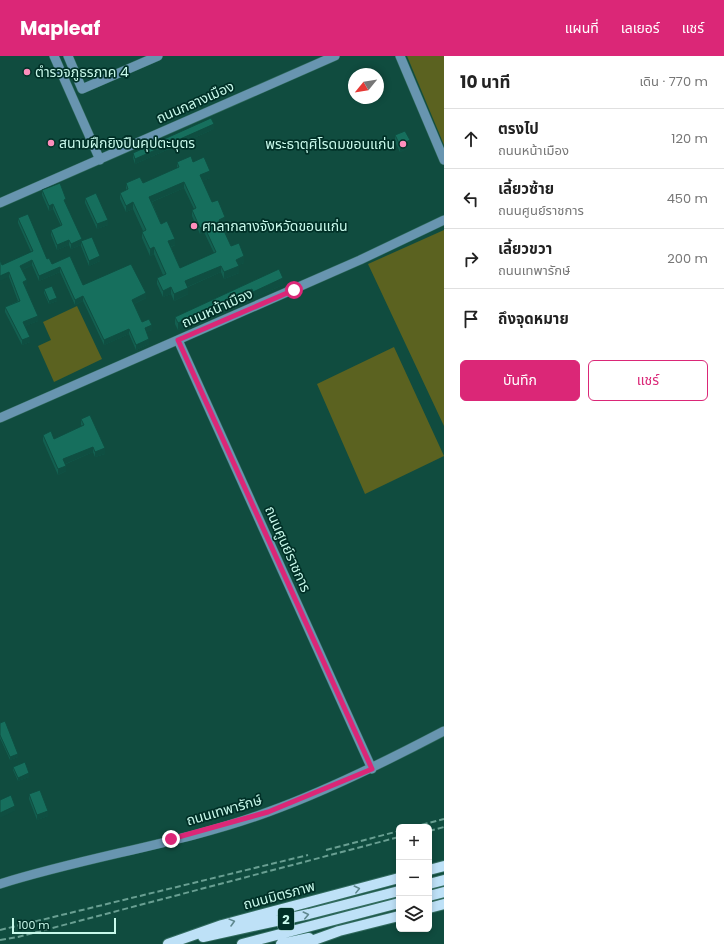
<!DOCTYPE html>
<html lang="th">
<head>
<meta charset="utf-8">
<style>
	body { margin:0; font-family:Poppins,"Noto Sans Thai",sans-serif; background:#f6f6f6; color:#222 }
	.controls { position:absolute; right:12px; bottom:12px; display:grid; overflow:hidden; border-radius:6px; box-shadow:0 2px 6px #0003 }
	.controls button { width:36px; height:36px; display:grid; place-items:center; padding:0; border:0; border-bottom:1px solid #e0e0e0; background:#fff; color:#222; font:20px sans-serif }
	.compass { position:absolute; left:348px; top:12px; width:36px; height:36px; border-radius:50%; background:#fff; box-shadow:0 2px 6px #0003; rotate:240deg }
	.scale { position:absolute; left:12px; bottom:10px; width:104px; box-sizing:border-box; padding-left:4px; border:2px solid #c8f9eb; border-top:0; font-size:11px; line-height:14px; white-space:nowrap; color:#c8f9eb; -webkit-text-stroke:3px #003027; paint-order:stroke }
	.stop { position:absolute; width:12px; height:12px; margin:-9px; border:3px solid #db2777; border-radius:50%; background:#fff }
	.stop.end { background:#db2777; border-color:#fff; box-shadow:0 1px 4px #0008 }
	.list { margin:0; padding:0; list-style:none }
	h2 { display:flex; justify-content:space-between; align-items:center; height:52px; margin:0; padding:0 16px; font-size:17px }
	h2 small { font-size:13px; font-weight:400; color:#767676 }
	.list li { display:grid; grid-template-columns:26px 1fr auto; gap:12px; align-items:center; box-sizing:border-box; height:60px; padding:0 16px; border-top:1px solid #e0e0e0 }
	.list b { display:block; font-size:15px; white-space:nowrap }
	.list p { margin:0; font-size:13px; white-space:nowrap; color:#767676 }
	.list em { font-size:13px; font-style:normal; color:#767676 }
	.actions { display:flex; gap:8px; padding:12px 16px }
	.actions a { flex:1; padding:9px 0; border:1px solid #db2777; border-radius:6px; text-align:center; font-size:14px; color:#db2777 }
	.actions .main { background:#db2777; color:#fff }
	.icon { flex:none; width:22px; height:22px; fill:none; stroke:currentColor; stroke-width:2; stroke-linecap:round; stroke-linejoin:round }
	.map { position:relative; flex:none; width:444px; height:888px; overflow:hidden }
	header { display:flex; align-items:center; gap:24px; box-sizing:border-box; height:56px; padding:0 20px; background:#db2777; color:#fff }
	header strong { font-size:19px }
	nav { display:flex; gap:22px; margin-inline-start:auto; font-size:14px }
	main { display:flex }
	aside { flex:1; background:#fff }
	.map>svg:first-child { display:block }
</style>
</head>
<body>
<header>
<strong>Mapleaf</strong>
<nav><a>แผนที่</a><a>เลเยอร์</a><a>แชร์</a></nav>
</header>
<main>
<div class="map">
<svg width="444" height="888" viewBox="0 0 444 888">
	<rect width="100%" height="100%" fill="#104c3f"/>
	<path fill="#5b6220" d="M407,0h37v89z
		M444,174v196l-76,-162z
		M77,250l25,53 -48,23 -16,-36 13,-6 -8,-18z
		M394,291l50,109 -79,38 -48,-110z"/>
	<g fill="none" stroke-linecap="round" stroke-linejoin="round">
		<g stroke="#316b5e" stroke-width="10">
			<path id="minor" d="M54,0l46,104
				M68,0l14,33 76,-33
				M400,0l44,104
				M0,147l335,-147
				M178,284l194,429
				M0,362l360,-158 84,-40
				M0,828c88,-28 181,-40 268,-72 61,-22 119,-51 176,-81"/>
		</g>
		<g stroke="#316b5e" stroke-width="12">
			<path id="major" d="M429,814l15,-4
				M429,828l15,-4
				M429,840l15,-4
				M429,852l15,-4
				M203,881l106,-23 90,-23
				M168,888l54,-19 177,-47
				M242,888l157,-41
				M281,888l28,-6
				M303,888l36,-13 60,-15"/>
		</g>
		<use href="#minor" stroke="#6895b0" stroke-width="9"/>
		<use href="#major" stroke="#bee1f7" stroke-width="10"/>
		<path stroke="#699f92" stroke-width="2" stroke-dasharray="6 3" stroke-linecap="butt" d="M413,771l31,-8
			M429,775l15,-4
			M326,794l73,-19
			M0,874l308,-75
			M0,884l18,-3 381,-100"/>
	</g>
	<path fill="#135f50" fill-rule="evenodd" d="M214,73l-79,35 -2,-6v-5z
		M395,79l15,12 -10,5 -5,-10z
		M177,106h16l17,16 -8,3 10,21 13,21 -4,2 10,21 13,17 -6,2 1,8 -15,6 -3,-7 -33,15v7l-14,7 -3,-7 -8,3 -6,-13v-6l6,-3 -9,-21 -4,2 -8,-18v-6l1,-1 -10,-22 -7,3 -6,-13v-6l6,-3v-7h17l34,-15zM184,132l10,21 -2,1v6l8,18 4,-2 10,21 -34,15 -9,-21 4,-2 -14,-21 -9,-22z
		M42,134l24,14 16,37 18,20 -11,5 -8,-20v-1l-10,4 -2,-4 -12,5 -6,-15v-5l10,-4 -8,-17 -4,2 -7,-16z
		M85,142l23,27 -11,4 -12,-26z
		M18,162l29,41 5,5 18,-8 13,29 63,13 -12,6 8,18 10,8 -6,2 3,12 -13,6 -7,-16 -25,11 -21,-44 -8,4 -15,-33 -21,9 -7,-16 -10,5 5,15 -2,1 13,35 -13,5 5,16 -8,3 -17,-33v-5l13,-6 -9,-24 -7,-12 29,-13 -13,-29z
		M279,213l4,16 -30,13 -1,-2 -74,34 -3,-6v-7z
		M44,233l13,12 -8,3 -5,-11z
		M81,363l24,35 -10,3 -2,-5 -27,12v7l-8,4 -15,-34v-6l11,4 28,-13 -1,-1z
		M0,667l18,34 -8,3 -10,-22z
		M13,711l16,10 -11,4 -5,-11z
		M29,738l19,22 -11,4 -8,-21z"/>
	<path fill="#0f4e41" d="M214,68v5l-79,35v-5z
		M410,84v7l-10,5v-7z
		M210,115v7l-10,4v-7z
		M184,126v6l-35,15v-6z
		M133,146v7l-7,3v-6z
		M53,148v5l-4,2v-5z
		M225,161v6l-6,3v-6z
		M108,164v5l-11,4v-5z
		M204,170v6l-4,2v-6z
		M82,183v4l-1,-2v4l-10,4v-5z
		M175,183v6l-7,3v-7z
		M69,184v5l-12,5v-5z
		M154,191v7l-4,2v-7z
		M100,200v5l-11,5v-5z
		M244,200v7l-8,3v-6z
		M32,204v5l-12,6v-5z
		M221,210v6l-36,16v-7z
		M239,210v7l-15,6v-7z
		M60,211v5l-21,9v-5z
		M9,216v5l-9,4v-5z
		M283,222v7l-30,13v-6z
		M27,224v5l-4,2v-5z
		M171,231v7l-8,3v-6z
		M188,232v6l-14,7v-7z
		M252,233v7l-74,34v-7z
		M146,237v5l-14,7v-5z
		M83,240v5l-8,4v-5z
		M57,242v3l-8,3v-3z
		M38,260v5l-15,6v-5z
		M152,269v5l-7,3v-5z
		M129,273v5l-25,11v-5z
		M30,281v5l-8,3v-5z
		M149,283v5l-13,6v-5z
		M93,391v5l-30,13v-6z
		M105,392v6l-10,3v-5z
		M66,410v5l-8,4v-6z
		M18,698v3l-8,3v-3z
		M29,717v4l-11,4v-3z
		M15,750v5l-15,7v-5z
		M48,755v5l-11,4v-5z"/>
	<path fill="#166f5d" stroke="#0f4e41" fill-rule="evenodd" d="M211,62l3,6 -79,35 -2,-6z
		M405,75l5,9 -10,5 -5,-10z
		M191,100l2,6 11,-5 6,14 -10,4 12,27 6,-2 7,17 -6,3 12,26 8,-3 5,13 -8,4 3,6 -15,6 -3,-6 -36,15 3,7 -14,6 -3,-7 -8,4 -6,-13 9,-4 -12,-27 -4,2 -8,-17 4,-2 -13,-28 -7,4 -6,-13 8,-4 -2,-6 14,-6 3,6 36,-16 -2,-5zM184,126l12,26 -4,2 8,18 4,-2 12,26 -36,16 -12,-27 7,-2 -8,-18 -6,3 -12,-27z
		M60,127l6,16 -2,1 18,39 -11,5 -2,-4 -12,5 -6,-15 11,-5 -9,-21 -4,2 -7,-16z
		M96,137l12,27 -11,4 -12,-26z
		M28,158l19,45 2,-1 3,6 18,-8 13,29 48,-21 15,29 -14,7 10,22 7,-3 3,6 -7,3 4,11 -13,6 -7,-16 -25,11 -21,-44 -8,4 -15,-33 -21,9 -7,-16 -12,6 7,14 -4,2 15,34 -15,6 7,15 -8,3 -17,-33 15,-6 -11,-29 -9,4v-16l2,5 31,-14 -15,-33z
		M92,181l8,19 -11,5 -8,-20z
		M279,213l4,9 -30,14 -1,-3 -74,34 -3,-6z
		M52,230l5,12 -8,3 -5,-12z
		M90,359l15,33 -10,4 -2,-5 -30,12 3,7 -8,3 -15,-34 8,-4 3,8 30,-14 -3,-6z
		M5,665l13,33 -8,3 -10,-22v-12z
		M25,706l4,11 -11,5 -5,-11z
		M40,734l8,21 -11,4 -8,-21z
		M11,739l4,11 -15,7v-13z"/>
	<defs><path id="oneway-chevron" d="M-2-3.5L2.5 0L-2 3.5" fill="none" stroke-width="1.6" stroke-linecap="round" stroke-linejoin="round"/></defs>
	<g stroke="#5f888f">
		<use href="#oneway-chevron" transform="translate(357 833) rotate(-14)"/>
		<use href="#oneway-chevron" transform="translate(306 859) rotate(-13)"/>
		<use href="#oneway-chevron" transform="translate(232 866) rotate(-15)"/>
	</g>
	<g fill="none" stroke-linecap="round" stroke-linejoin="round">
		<path stroke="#db2777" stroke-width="5" d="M171,783l97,-27 104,-43 -194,-429 116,-50"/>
	</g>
	<g fill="#fe8ebc" stroke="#003027" stroke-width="1.5">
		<circle cx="27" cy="16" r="4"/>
		<circle cx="51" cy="87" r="4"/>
		<circle cx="403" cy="88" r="4"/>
		<circle cx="194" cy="170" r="4"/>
	</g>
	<g text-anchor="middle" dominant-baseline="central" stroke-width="3.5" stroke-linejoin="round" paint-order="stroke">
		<rect fill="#003027" stroke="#8cbdb0" stroke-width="1" x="278" y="852" width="16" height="22" rx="3"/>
		<g font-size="13" font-weight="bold" fill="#c8f9eb">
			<text x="286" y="863">2</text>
		</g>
		<g font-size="14" fill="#c8f9eb" stroke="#003027" text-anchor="start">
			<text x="35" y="16">ตำรวจภูธรภาค 4</text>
			<text x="59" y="87">สนามฝึกยิงปืนคุปตะบุตร</text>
			<text x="395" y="88" text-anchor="end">พระธาตุศิโรดมขอนแก่น</text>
			<text x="202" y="170">ศาลากลางจังหวัดขอนแก่น</text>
		</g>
		<g font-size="14" fill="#c8f9eb" stroke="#003027">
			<text transform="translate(195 46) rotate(-24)">ถนนกลางเมือง</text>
			<text transform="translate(217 252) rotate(-24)">ถนนหน้าเมือง</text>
			<text transform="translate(288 493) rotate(66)">ถนนศูนย์ราชการ</text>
			<text transform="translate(224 754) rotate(-16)">ถนนเทพารักษ์</text>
			<text transform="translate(279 839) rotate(-15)">ถนนมิตรภาพ</text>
		</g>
	</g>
</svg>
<div class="controls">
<button>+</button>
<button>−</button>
<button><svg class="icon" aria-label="layers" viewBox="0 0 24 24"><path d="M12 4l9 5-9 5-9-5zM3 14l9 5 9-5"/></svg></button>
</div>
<svg class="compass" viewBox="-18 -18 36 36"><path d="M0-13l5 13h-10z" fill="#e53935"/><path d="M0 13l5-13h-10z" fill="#767676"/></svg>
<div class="scale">100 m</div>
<div class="stop" style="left:294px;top:234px"></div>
<div class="stop end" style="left:171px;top:783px"></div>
</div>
<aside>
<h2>10 นาที<small>เดิน · 770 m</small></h2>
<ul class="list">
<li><svg class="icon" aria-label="ahead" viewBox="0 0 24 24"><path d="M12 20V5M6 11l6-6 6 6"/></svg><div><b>ตรงไป</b><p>ถนนหน้าเมือง</p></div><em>120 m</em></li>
<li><svg class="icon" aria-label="left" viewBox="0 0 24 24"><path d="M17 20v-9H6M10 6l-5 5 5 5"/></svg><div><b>เลี้ยวซ้าย</b><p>ถนนศูนย์ราชการ</p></div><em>450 m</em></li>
<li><svg class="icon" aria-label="right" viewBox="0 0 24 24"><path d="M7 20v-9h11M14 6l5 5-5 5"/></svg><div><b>เลี้ยวขวา</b><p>ถนนเทพารักษ์</p></div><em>200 m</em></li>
<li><svg class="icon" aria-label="arrive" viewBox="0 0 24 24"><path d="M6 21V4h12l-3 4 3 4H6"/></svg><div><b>ถึงจุดหมาย</b></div></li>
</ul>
<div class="actions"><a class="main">บันทึก</a><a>แชร์</a></div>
</aside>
</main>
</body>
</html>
